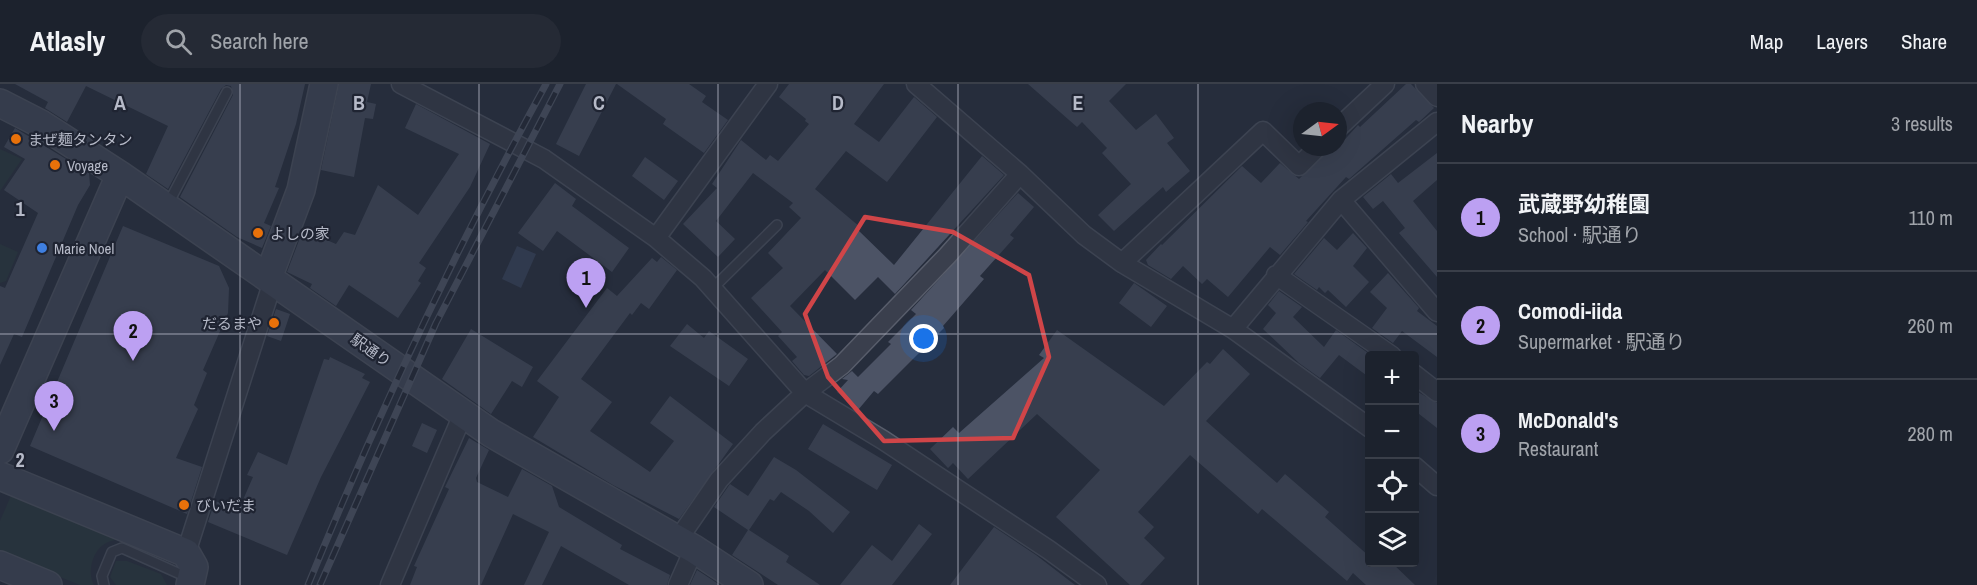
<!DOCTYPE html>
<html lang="en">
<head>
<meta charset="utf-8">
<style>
	body { margin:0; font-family:"Archivo Narrow","Noto Sans JP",sans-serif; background:#252a35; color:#f1f3f6 }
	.controls { position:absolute; right:18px; bottom:18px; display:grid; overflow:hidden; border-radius:6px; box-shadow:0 6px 24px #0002 }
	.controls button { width:54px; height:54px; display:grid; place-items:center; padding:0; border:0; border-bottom:2px solid #3a3f49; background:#1c222d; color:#f1f3f6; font:30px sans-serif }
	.compass { position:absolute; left:1293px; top:18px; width:54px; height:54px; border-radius:50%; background:#1c222d; box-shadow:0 6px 24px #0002; rotate:75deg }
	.you { position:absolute; left:924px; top:255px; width:21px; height:21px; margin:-15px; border:4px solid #fff; border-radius:50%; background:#1a73e8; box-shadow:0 0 0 9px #1a73e833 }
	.badge { display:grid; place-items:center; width:39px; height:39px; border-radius:50%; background:#bca0f2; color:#111; font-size:20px; font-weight:700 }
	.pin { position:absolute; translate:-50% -50px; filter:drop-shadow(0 2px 3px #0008) }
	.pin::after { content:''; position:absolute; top:32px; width:21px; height:18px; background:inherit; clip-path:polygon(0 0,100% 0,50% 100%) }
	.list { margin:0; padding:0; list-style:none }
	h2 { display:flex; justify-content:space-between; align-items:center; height:78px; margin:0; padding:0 24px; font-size:26px }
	h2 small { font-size:20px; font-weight:400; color:#a0a4aa }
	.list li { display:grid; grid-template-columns:39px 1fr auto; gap:18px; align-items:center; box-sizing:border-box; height:108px; padding:0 24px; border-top:2px solid #3a3f49 }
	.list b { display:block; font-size:22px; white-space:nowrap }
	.list p { margin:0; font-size:20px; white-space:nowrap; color:#a0a4aa }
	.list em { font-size:20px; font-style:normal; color:#a0a4aa }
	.icon { flex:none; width:33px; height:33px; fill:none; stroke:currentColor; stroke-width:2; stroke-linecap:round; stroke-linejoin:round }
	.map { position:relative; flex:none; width:1437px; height:501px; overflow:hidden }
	header { display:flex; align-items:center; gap:36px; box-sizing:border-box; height:84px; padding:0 30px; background:#1c222d; border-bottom:2px solid #3a3f49 }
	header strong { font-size:28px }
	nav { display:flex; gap:33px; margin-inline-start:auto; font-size:21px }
	.search { width:420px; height:54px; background:#252a35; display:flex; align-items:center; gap:15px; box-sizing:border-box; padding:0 21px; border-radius:33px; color:#a0a4aa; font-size:22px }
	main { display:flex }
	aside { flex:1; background:#1c222d }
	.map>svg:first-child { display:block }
</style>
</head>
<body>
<header>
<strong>Atlasly</strong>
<div class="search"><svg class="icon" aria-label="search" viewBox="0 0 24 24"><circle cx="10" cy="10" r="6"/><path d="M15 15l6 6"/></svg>Search here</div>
<nav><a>Map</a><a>Layers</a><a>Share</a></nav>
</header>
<main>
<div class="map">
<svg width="1437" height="501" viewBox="0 0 1437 501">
	<rect width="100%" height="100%" fill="#262d3c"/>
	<path fill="#293a3e" d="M0,65l22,10 -22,32z
		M0,160l18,8 -12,29 -6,2z
		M13,407l109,47c-6,2 -14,3 -19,7 -11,8 -16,28 -9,40h-14l-80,-32v-32z
		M116,477h11l34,13 6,11h-51l-6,-8z"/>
	<path fill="#3d4964" d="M517,162l19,8 -15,34 -19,-9z"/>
	<path fill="#4c5365" d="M15,0h290l-9,40 -21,63 4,1 -15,35 7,3 -9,22 -25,-11 -57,-40 53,-102 -2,-9 -5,-1 -5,4 -53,100 -22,-15 22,-48 -82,-40 -19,36 -22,-14 3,-6z
		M339,0h32l-4,18 9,2 -3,15 -8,-1 -11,59 -33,-7z
		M586,0h30l-37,72 -23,-12z
		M617,0h72l17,12 -4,6 26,18 -24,33 -41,-29 3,-5z
		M789,0h95l-30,40 25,18 35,-45 23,20 -50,65 -41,-31 -31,38 45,38 -2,3 36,35 88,-109 22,19 -109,119 -17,-17 -23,23 -30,-30 -35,36 47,48 -28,22 -5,-1 -12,-14 5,-4 -19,-21 4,-4 -31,-34 32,-30 -15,-15 33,-35 -12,-11 4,-4 -40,-30 -37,48 19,18 -17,18 -35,-33 34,-36 -5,-4 29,-44 25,20 4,-5 8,6 31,-37 -4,-3 1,-2 -27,-22z
		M1028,0h98l-17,17 27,29 20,-16 18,24 -7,5 23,28 -24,21 -3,-5 -49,44 -16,-16 33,-31 -29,-31 5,-5 -25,-26 -5,5z
		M1406,0h5l23,24 -15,14 -3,-2 -67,59 -3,-2 -40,44 2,1 -28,33 -10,-8 -42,50 -21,-18 -5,5 -19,-18 -12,13 -23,-14 -2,-5 15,-16 1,1 80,-79 19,17 19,-20 19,16 33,-32h6l20,-22 2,2z
		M416,20l74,40 -20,43 -51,76 7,5 -8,13 3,2 -23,35 -49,-33 -13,21 -26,-18 2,-4 -25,-12 16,-42 33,14 8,-12 11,3 23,-50 40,30 41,-61 -54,-26z
		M15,44l74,45 1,12 -12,20 -56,132 -8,-3 -14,31v-79l5,2 33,-75 -34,-23 21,-31 -21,-12z
		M1437,69v27l-24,21 24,30v46l-38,-44 6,-5 -22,-27 -10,8 -10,-12 28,-23 7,9z
		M645,73l33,24 -14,19 -32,-24z
		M555,99l21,16 -4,7 57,42 -17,24 -55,-41 -14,20 -25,-18z
		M1018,109l16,14 -24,28 4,3 -34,38 4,3 -41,47 1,2 -66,66 -4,-3 -16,19 -21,-18 11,-12 -6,-1 10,-8 6,6 33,-33 -3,-2 28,-28 -5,-4z
		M123,142l96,40 10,22 -1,25 -25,57 4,3 -13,32 4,4 -22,49 26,9 -15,47 -157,-68z
		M1353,149l14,15 -14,18 16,16 -23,25 -18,-17 -3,3 -6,-6 -2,3 -23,-16 30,-36 13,12z
		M661,173l16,13 -28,39 -8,-6 -9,12 -2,-2 -49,66 31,23 -22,29 60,41 24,-31 -24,-18 20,-27 63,48 -54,75 -66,-34 -80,-48 26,-40 -22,-16 70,-93 10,8 35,-38 5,4z
		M1388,189l31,35 -2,3 20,15v31l-35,-26 -9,12 -21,-15 15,-20 -17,-16z
		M1134,199l33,23 -16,21 -32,-24z
		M1279,207l23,16 -9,10 31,30 12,-17 36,26h-2v22l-31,-23 -19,23 -21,-15 -36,-34 13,-16 -8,-8z
		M276,225l14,5 -9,27 -14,-5z
		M687,240l17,14 5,-7 39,28 -19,27 -59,-40z
		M471,245l62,38 -11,20 -10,-6 -21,33 -49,-35z
		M1057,246l107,76 43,-44 3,2 13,-15 27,25 -44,47 71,62 8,-9 44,38 -4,5 45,40v5h21l24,23h-49l-13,-12 -6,8 -85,-72 -4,5 -68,-59 -52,57 16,15 -10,11 21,20 -25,27h-10l-74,-68 44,-47 -63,-56 -69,65 -15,-16 -5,5 -18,-19 23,-22 6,6 85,-75 -5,-3z
		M330,273l35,17 -3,4 8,4 -49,95 -34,78 -79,-33 7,-21 24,8 14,-32 -6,-2 11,-23 29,13 37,-106 5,1z
		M1418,308l19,11v25l-23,-18v-14z
		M422,339l15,7 -10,23 -15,-7z
		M823,340l69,41 -15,25 -69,-41z
		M469,354l20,12 -13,28 1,4 31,15 14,-28 30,17 7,21 63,38 -2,4 50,26 -3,10h-38l-68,-39 -19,39h-18l25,-53 -36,-18 -32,71h-71l7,-18 -3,-1 35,-77 -4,-2z
		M774,373l22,13 54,42 -17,21 -24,-22 -28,-19 -7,9 -4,-2 -21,31 40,26 -3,6 34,23h-42l-46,-30 16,-25 -34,-23 16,-23 18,12z
		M919,440l13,10 -40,51h-52l32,-40 20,16z
		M994,443l42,28 39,30h-125z
		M697,486l23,15h-30z"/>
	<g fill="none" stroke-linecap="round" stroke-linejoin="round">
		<g stroke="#585d6b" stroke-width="12">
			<path id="lane" d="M168,120l59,-112
				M712,205l65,-64
				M104,501l-2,-9 10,-24 10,-4 67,30"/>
		</g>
		<g stroke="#585d6b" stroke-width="21">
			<path id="street" d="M401,0l143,75 112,79 47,40 102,115 78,47 166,110 48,35
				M916,0l104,90 64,61 38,28 111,66 137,99
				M1425,0l12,13
				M1338,44l47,-44
				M1341,116l96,112
				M656,154l112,-154
				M1122,179l141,-132 36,35 19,-19
				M1276,191l116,81
				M1233,245l108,-129 96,-78
				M1414,290l23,18
				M1414,382l23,20
				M677,457l42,-61 44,-48 42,-39 37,-28 105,-109 73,-82
				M186,469l87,-272
				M390,501l73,-171
				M678,501l16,-36"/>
		</g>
		<g stroke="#585d6b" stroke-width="30">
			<path id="secondary" d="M0,19l41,21 79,51 371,258 203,116 55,36
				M268,194l33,-88 23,-106
				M0,366l120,-275
				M0,392l186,77 8,14 -4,18
				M0,481l48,20"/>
		</g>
		<use href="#lane" stroke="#3a3f4d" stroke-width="9"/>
		<use href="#street" stroke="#3a3f4d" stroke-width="18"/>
		<use href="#secondary" stroke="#484e5f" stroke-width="27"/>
		<g stroke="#5c6373" stroke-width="7">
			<path id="rail" d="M308,501c70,-171 149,-339 238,-501
				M320,501l116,-262 124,-239"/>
		</g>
		<use href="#rail" stroke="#1f2432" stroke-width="4.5" stroke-dasharray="14" stroke-linecap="butt"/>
	</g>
	<path d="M0 0H1437V501H0ZM865,133l88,15 76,43 20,82 -36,81 -129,3 -56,-64 -23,-63z" fill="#262d3c" fill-opacity=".55" fill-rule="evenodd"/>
	<path fill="none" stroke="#d04548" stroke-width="4.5" stroke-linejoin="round" d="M865,133l88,15 76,43 20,82 -36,81 -129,3 -56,-64 -23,-63z"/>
	<path fill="none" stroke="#b6bac8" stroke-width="1.5" stroke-opacity="0.55" d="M240,0v501M479,0v501M718,0v501M958,0v501M1198,0v501M0,250h1437"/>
	<g fill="#e8710a" stroke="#1f2432" stroke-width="2">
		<circle cx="16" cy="55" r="6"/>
		<circle cx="55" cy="81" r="6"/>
		<circle cx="258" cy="149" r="6"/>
		<circle cx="274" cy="239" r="6"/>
		<circle cx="184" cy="421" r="6"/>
	</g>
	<circle fill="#3f7fe0" stroke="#1f2432" stroke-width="2" cx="42" cy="164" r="6"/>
	<g text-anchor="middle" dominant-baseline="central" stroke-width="4.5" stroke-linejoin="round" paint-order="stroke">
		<g font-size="15" fill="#b6bac8" stroke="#1f2432" text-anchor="start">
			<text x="28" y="55">まぜ麺タンタン</text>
			<text x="67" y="81">Voyage</text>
			<text x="270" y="149">よしの家</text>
			<text x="54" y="164">Marie Noel</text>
			<text x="262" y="239" text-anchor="end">だるまや</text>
			<text x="196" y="421">びいだま</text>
		</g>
		<g font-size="15" fill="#b6bac8" stroke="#1f2432">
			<text transform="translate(371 266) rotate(35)">駅通り</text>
		</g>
	</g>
	<g font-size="20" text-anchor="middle" font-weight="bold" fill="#b6bac8" stroke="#1f2432" stroke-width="4.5" stroke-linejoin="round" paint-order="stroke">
		<text x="120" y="26">A</text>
		<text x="359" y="26">B</text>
		<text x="599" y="26">C</text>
		<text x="838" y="26">D</text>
		<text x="1078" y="26">E</text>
		<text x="20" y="132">1</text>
		<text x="20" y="383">2</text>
	</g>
</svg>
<div class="controls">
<button>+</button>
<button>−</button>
<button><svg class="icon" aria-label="locate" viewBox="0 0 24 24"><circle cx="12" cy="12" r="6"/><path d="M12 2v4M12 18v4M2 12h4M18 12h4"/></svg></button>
<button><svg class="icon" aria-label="layers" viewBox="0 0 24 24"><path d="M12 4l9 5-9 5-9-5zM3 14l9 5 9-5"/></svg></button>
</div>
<svg class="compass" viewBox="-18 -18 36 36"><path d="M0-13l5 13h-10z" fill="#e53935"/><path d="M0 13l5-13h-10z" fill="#a0a4aa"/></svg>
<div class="you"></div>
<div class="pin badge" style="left:586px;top:224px">1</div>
<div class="pin badge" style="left:133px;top:277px">2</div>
<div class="pin badge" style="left:54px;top:347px">3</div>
</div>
<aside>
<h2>Nearby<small>3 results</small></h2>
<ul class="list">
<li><span class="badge">1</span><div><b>武蔵野幼稚園</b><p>School · 駅通り</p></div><em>110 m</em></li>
<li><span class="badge">2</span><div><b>Comodi-iida</b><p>Supermarket · 駅通り</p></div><em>260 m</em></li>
<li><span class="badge">3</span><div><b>McDonald's</b><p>Restaurant</p></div><em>280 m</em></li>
</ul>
</aside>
</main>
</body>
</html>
